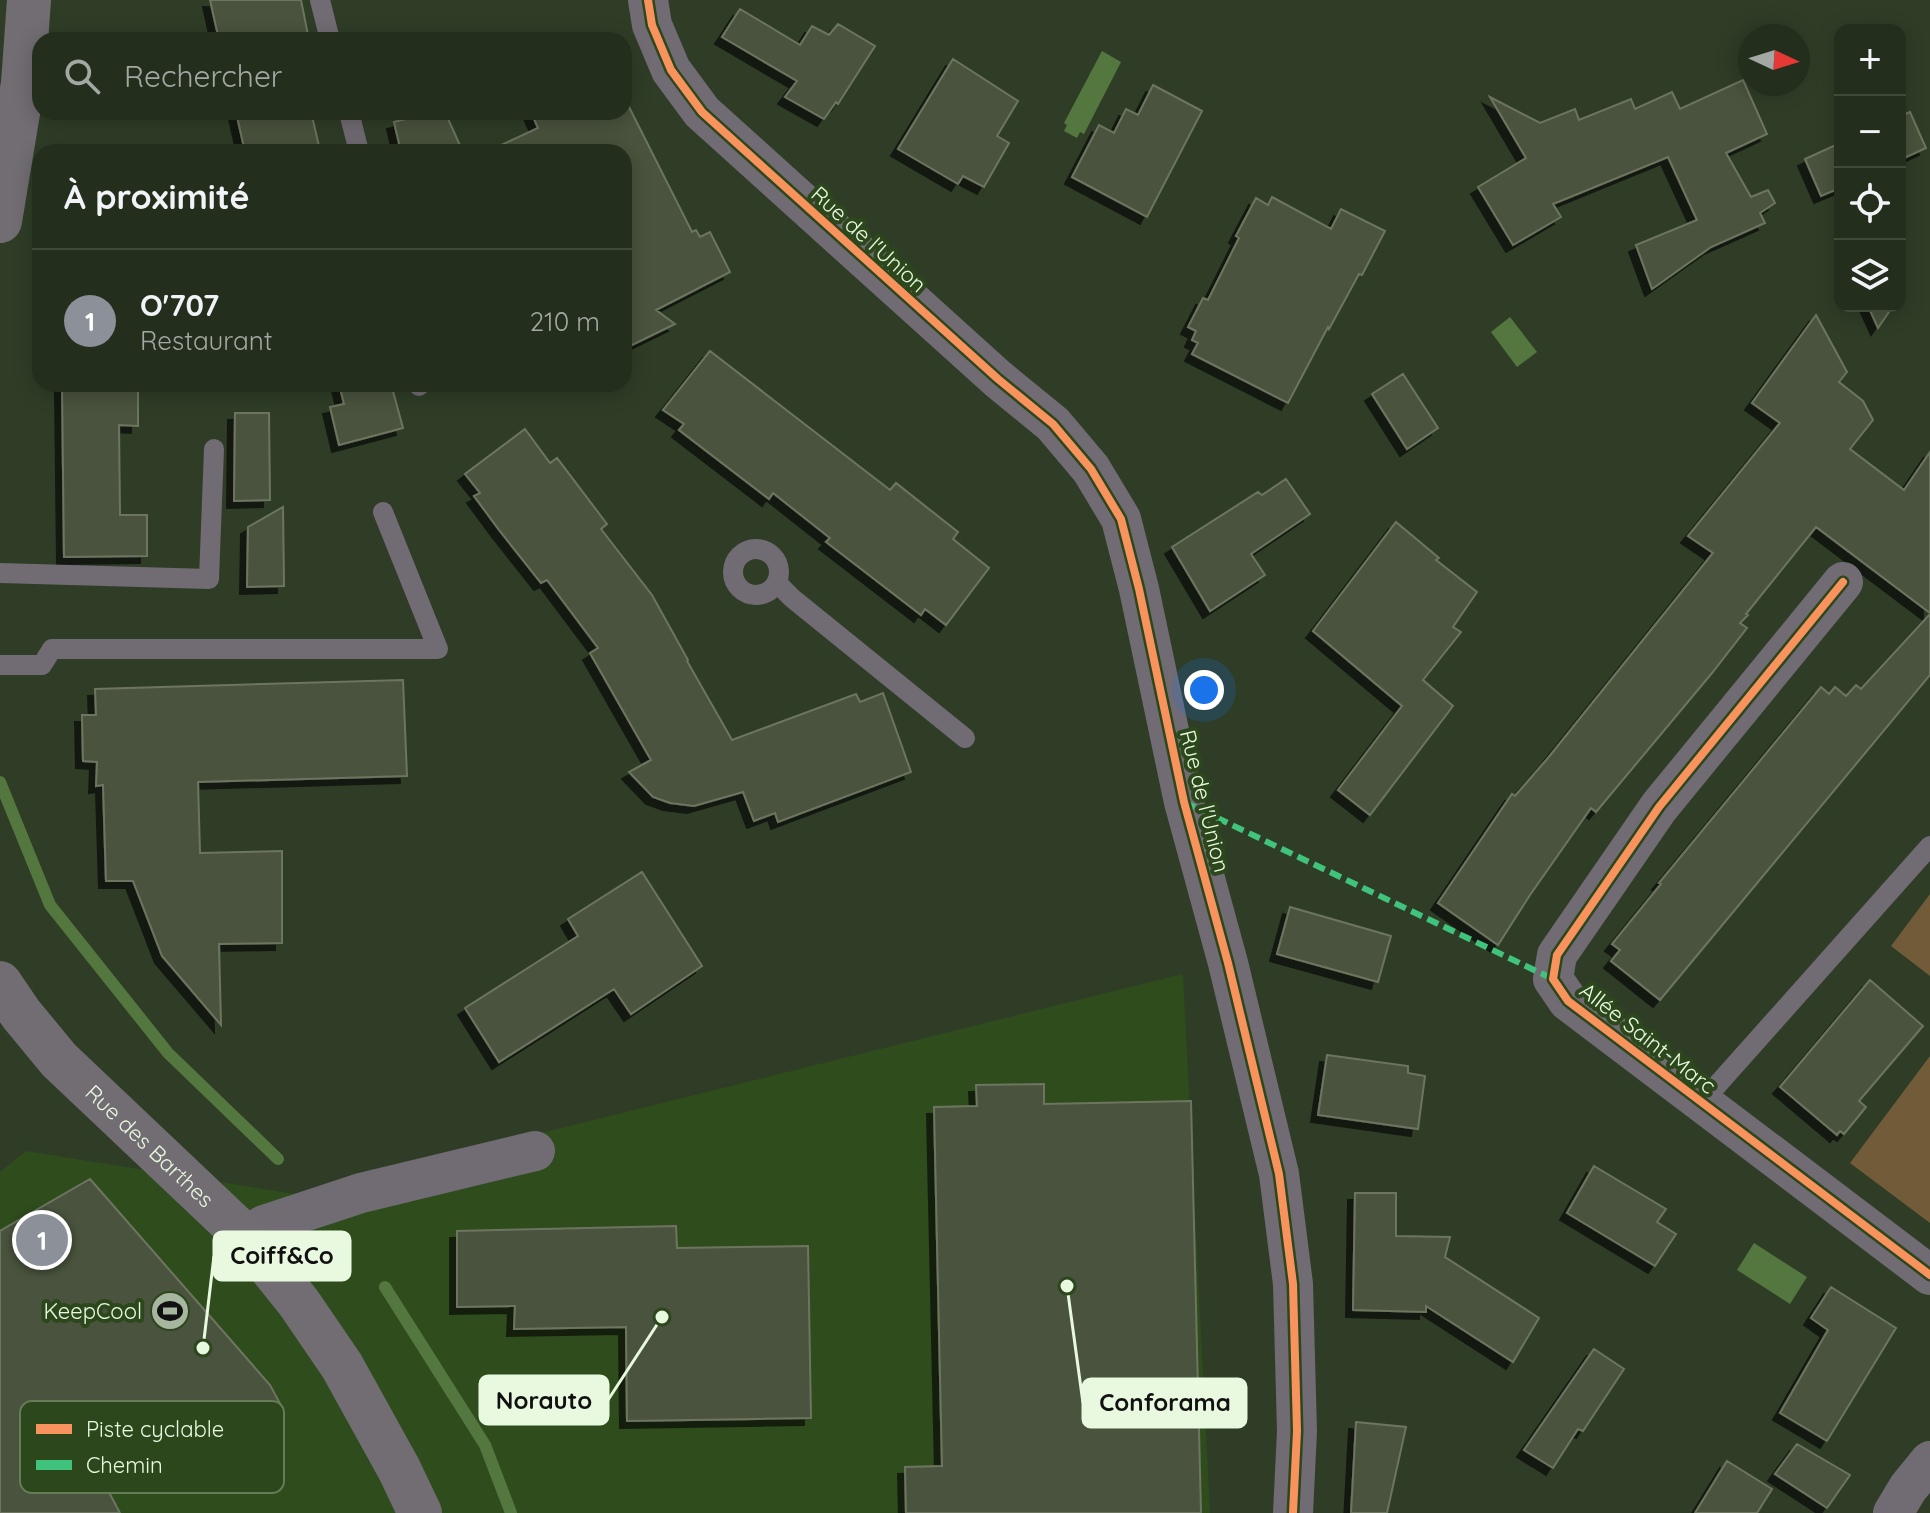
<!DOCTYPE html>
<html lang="fr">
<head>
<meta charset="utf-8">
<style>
	body { margin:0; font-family:Quicksand,sans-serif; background:#2f3a2a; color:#f1f3f6 }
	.controls { position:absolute; right:24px; top:24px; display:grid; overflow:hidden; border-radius:16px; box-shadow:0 4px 20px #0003 }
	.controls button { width:72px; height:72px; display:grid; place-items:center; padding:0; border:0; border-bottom:2px solid #404a3b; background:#232e1d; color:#f1f3f6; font:40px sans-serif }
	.compass { position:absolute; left:1738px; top:24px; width:72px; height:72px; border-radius:50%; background:#232e1d; box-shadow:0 4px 20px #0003; rotate:94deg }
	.you { position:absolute; left:1204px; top:690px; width:28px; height:28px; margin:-20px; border:6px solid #fff; border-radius:50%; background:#1a73e8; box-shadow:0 0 0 12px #1a73e833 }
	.badge { display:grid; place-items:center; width:52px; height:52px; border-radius:50%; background:#8c9099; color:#fff; font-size:26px; font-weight:700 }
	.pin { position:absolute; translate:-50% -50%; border:4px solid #fff; box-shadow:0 2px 8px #0006 }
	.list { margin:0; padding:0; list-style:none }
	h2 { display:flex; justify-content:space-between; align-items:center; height:104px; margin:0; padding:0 32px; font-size:34px }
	h2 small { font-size:26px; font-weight:400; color:#a3a8a4 }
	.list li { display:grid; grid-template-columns:52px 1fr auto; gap:24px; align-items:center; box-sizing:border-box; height:144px; padding:0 32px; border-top:2px solid #404a3b }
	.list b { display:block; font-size:30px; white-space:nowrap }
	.list p { margin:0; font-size:26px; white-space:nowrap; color:#a3a8a4 }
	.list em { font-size:26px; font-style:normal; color:#a3a8a4 }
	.icon { flex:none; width:44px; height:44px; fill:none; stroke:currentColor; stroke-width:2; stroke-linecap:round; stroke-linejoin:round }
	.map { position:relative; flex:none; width:1930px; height:1513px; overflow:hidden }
	.search { position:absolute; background:#232e1d; box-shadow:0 4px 20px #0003; left:32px; top:32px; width:600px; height:88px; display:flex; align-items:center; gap:20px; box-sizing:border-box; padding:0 28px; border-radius:24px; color:#a3a8a4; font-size:30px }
	.panel { position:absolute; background:#232e1d; box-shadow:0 4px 20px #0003; left:32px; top:144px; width:600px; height:248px; border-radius:24px }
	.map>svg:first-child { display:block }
</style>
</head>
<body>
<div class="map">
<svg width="1930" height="1513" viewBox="0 0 1930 1513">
	<defs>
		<filter id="shadow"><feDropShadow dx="-7" dy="7" stdDeviation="0" flood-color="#0009"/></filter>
	</defs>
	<rect width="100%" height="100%" fill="#2f3d27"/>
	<path fill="#2f4c1d" d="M1183,974l27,539h-1210v-341l26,-21 269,43z"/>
	<path fill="#715b38" d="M1930,894v82l-39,-30z
		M1930,1056v167l-80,-60z"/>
	<path fill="#547740" d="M1102,51l19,11 -37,72 -4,-2 -3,6 -13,-7 3,-6 -3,-2z
		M1510,317l27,35 -20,15 -26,-35z
		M1754,1243l53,34 -17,27 -53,-34z"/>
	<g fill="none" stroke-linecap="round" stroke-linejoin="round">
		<path stroke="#547740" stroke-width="12" d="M0,782l50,123 118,148 110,106
			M385,1287l100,158 26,68"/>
	</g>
	<path fill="#4a523e" stroke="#6d7560" stroke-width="2" filter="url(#shadow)" d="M210,0h91l8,40h-90z
		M740,9l60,36 12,-19 17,9 9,-11 37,22 -37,58 -2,-2 -12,17 -39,-22 12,-16 -75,-44z
		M953,59l65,42 -21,35 12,7 -25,44 -21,-11 -5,8 -60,-35z
		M1743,80l24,54 -41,19 25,44 17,-7 7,13 -15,10 5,10 -54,24 -59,42 -16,-44 61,-25 -29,-63 -115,47 8,13 -48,28 -35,-58 48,-29 -36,-61 50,26 35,-14 4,11 52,-21 4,10 37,-17 8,17z
		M1153,85l49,26 -55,106 -75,-40 27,-52 15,8 12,-24 12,6z
		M624,97l68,135 4,-2 4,7 10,-5 20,40 -74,38 19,14 -51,25v-197h-138l52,-24 -7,-16h93z
		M236,112h75l8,34 -20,6h-54z
		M433,112h12l18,40h-62l-7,-30z
		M1910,112l16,36 -26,12v-44z
		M1840,143v45l-19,8 -16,-37z
		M1272,197l59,32 10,-20 44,22 -23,44 -3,-1 -30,55 -1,-2 -40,76 -96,-49 6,-11 -6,-3 4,-9 -8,-4 15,-29 5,2 31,-62 -3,-2 20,-38 12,7z
		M1868,306h25l-15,22z
		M1816,315l31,57 -8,10 24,19 10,19 -23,29 54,41 26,-38v161l-114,-86 -70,87 2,1 -8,8 7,5 -35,45 -116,139 -5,-4 -61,87 -32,50 -60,-42 74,-109 3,2 33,-38 165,-205 -25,-17 92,-113 -28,-20z
		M710,351l180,139 6,-7 62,49 -5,7 36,29 -43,57 -21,-16 -4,6 -95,-73 4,-4 -57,-45 -4,6 -90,-69 5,-6 -21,-14z
		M1403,374l35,54 -31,21 -35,-55z
		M62,384h76v42l-19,-1 1,90h27v41l-83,1z
		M339,384h52l12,44 -64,17 -9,-38 14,-3z
		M235,413h34l1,87 -36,1z
		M525,429l25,34 7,-5 50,66 -6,5 51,66 36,65 -1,1 45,79 124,-46 4,8 23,-9 28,79 -133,50 -3,-9 -21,8 -11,-29 -49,14 -24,-3 -17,-6 -24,-25 22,-12 -61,-107 8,-5 -51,-68 -6,3 -42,-53 -25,-34 6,-3 -15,-19z
		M1286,479l24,35 -59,40 14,21 -55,36 -38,-64 86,-55 4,3z
		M283,507l1,79 -37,1 1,-60z
		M1396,522l43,36 -3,2 41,32 -24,35 8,5 -38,48 30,26 -83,109 -32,-25 64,-84 -89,-75z
		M1930,614v61l-270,325 -49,-39 9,-11 -8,-6 49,-60 -2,-1 162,-196 8,7 6,-7 11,9 10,-11 5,4z
		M403,680l4,96 -209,6 2,71 82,-2v92l-63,1 2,81 -59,-69 -29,-75h-27l-3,-96 -7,1 1,-24 -14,-1 -1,-46h14l-1,-26z
		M642,872l60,94 -71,48 -17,-25 -115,73 -34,-54 113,-72 -10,-17z
		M1290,907l101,29 -13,46 -101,-28z
		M1870,980l53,46 -64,75 7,6 -22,27 -4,-3 -3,4 -57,-48z
		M1327,1055l81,11v7l17,3 -7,53 -100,-14z
		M1044,1084v20l147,-3 10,412h-295l-1,-46 37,-1 -8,-359 43,-1 -1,-21z
		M1594,1166l72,43 -9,13 19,12 -21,32 -88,-53z
		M90,1179l180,206 13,24 -70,40 -11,-23 -98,57 16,30h-120v-282z
		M1355,1193h41v43l54,1 -5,20 94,61 -26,44 -87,-56v6l-73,-2z
		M676,1226l1,22 131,-2 3,172 -184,3 -1,-94 -112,2 1,-23 -58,1v-76z
		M1831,1287l65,41 -69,113 -47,-28 48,-83 -17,-12z
		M1594,1349l30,20 -41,62 -5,-2 -25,39 -29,-18z
		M1356,1422l50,5 -19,86h-36z
		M1797,1444l53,31 -23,33 -52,-34z
		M1727,1461l45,28 -15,24h-62z"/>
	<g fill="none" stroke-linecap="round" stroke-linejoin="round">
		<path stroke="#716b74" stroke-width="20" d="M320,0l10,40
			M349,112l10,40
			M419,384v2
			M733 572a23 23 0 1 1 46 0a23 23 0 1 1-46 0Z
			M0,573l209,6 5,-130
			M777,583l15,15 173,140
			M0,665h42l10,-16h386l-55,-137
			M1702,1102l228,-256"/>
		<path stroke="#716b74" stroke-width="40" d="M648,0l4,25 19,45 31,42 296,267 55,45 38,45 30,50 18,70 45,213 44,161 51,211 14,110 4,147 -4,82
			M1843,582l-184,225 -102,148 -4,24 15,22 362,274
			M246,1237l18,-12 97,-32 174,-42
			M1893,1513l15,-25 22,-27"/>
		<g stroke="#716d73" stroke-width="44">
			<path d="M0,221l23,-138 6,-83"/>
			<path id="s1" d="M0,983l21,31 38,46 187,177 53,66 43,63 57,103 21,44"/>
		</g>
		<path stroke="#40c37c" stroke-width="6" stroke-dasharray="12 6" stroke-linecap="butt" d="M1184,802l369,177"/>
		<g stroke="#2d471d" stroke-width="13">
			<path id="cycleway" d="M648,0l4,25 19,45 31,42 296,267 55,45 38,45 30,50 18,70 45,213 44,161 51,211 14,110 4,147 -4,82
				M1843,582l-184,225 -102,148 -4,24 15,22 362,274"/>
		</g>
		<use href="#cycleway" stroke="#f8935d" stroke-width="8"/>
	</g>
	<defs>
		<g id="stadium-disc" transform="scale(2)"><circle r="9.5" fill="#a7b79f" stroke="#2d471d"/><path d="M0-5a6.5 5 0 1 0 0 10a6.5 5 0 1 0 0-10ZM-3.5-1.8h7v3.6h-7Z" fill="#111"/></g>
	</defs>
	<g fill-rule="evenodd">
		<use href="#stadium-disc" x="170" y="1311"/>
	</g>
	<g text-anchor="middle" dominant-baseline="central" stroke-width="8" stroke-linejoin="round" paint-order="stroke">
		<g font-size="22" fill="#e8f9e0" stroke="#2d471d">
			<text transform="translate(869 239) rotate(42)">Rue de l'Union</text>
			<text transform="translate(1205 801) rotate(76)">Rue de l'Union</text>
			<text transform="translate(1648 1038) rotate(38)">Allée Saint-Marc</text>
			<text stroke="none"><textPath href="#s1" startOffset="222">Rue des Barthes</textPath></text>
		</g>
		<g font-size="22" fill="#e8f9e0" stroke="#2d471d" text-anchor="end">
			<text x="142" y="1311">KeepCool</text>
		</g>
	</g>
	<rect x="20" y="1401" width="264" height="92" rx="12" fill="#2d471d" stroke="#657c58" stroke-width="2"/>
	<rect x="36" y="1424" width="36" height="10" fill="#f8935d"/>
	<rect x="36" y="1460" width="36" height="10" fill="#40c37c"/>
	<g font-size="22" fill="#e8f9e0">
		<text x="86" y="1437">Piste cyclable</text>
		<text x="86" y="1473">Chemin</text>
	</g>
	<path fill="none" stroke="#e8f9e0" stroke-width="3" d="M203 1348L214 1256M662 1317L608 1400M1067 1286L1083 1403"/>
	<g fill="#e8f9e0" stroke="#2d471d" stroke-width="3">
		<circle cx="203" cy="1348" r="8"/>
		<circle cx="662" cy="1317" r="8"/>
		<circle cx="1067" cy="1286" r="8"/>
	</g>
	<g fill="#e8f9e0" stroke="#e8f9e0" stroke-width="3">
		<rect x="214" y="1232" width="136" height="48" rx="8"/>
		<rect x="480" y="1376" width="128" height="48" rx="8"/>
		<rect x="1083" y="1379" width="163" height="48" rx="8"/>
	</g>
	<g font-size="24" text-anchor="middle" font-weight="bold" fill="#111">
		<text x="282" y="1264">Coiff&amp;Co</text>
		<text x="544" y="1409">Norauto</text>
		<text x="1165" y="1411">Conforama</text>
	</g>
</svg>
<div class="controls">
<button>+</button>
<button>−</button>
<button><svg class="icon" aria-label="locate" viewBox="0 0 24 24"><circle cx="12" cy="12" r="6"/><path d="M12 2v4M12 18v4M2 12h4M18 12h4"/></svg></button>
<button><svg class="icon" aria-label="layers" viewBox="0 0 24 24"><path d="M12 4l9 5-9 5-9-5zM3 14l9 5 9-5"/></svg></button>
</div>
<svg class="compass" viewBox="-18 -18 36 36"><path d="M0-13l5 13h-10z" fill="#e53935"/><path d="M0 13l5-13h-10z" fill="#a3a8a4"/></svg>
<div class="you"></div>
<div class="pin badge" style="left:42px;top:1240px">1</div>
<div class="search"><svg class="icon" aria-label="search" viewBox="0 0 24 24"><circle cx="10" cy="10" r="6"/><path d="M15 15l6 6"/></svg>Rechercher</div>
<section class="panel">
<h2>À proximité<small></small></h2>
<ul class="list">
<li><span class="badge">1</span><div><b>O'707</b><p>Restaurant</p></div><em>210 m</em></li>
</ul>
</section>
</div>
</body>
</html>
